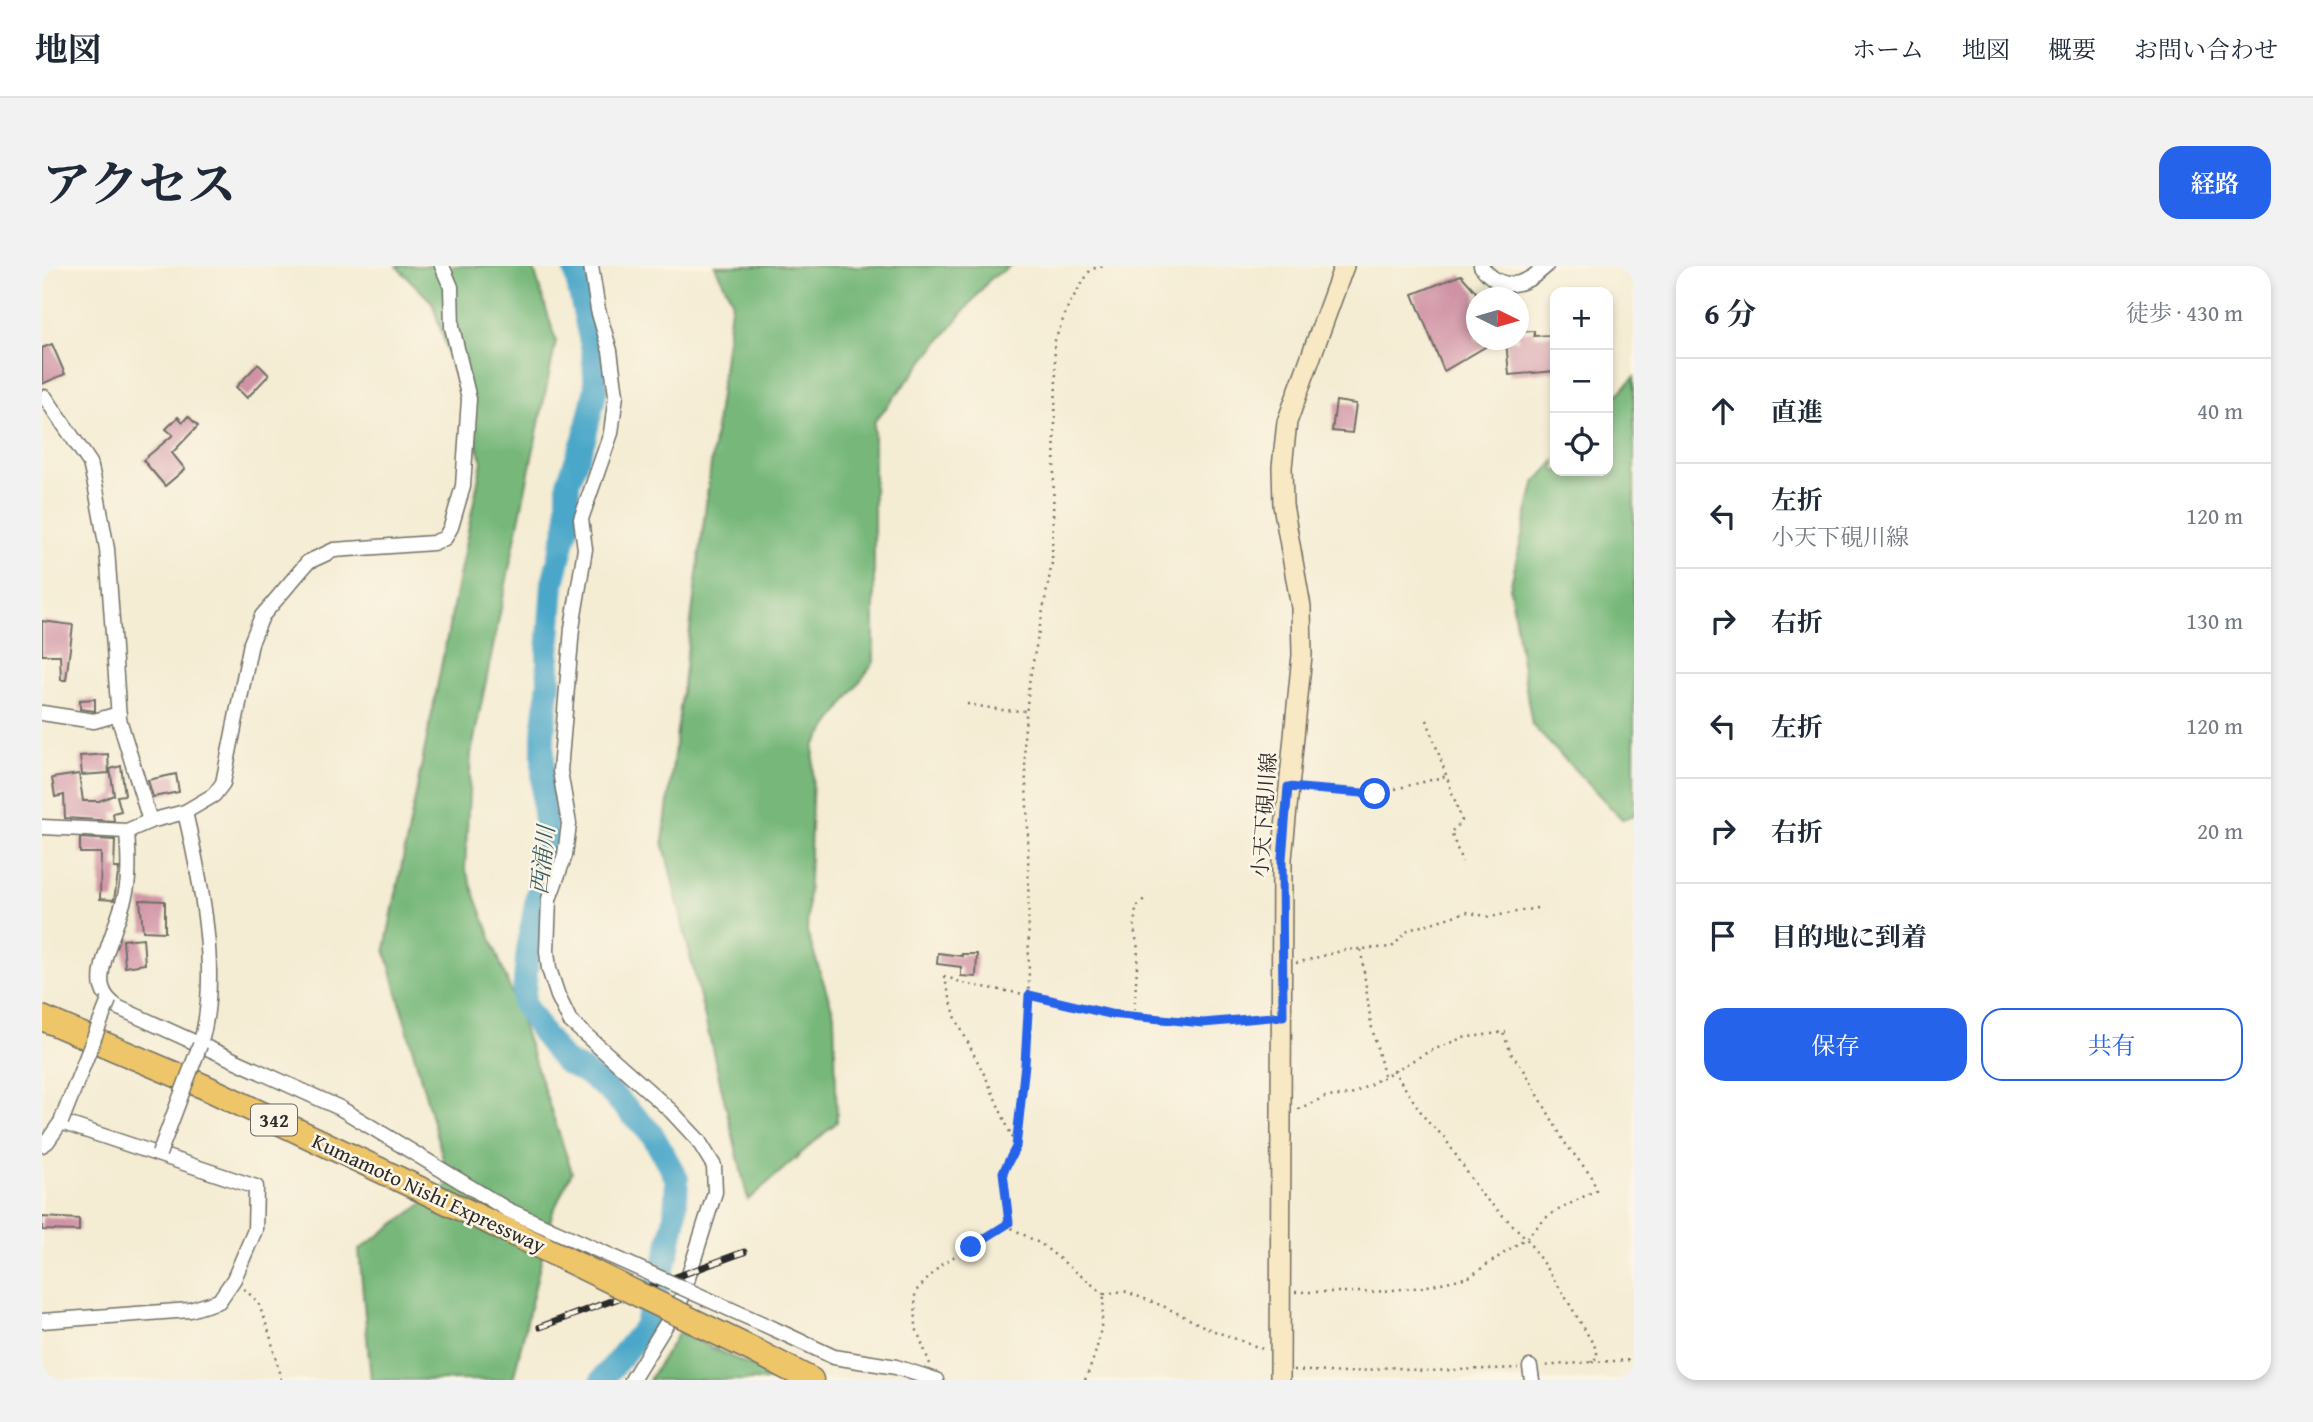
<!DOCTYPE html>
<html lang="ja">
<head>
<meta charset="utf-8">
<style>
	body { margin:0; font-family:"Gentium Book Plus","Noto Serif JP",serif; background:#f2f2f3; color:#1f2937 }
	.controls { position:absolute; right:21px; top:21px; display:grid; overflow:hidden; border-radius:14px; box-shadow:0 4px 10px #0003 }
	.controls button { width:63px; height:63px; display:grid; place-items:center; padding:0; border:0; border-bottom:2px solid #e0e1e3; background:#fff; color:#1f2937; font:35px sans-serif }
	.compass { position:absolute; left:1424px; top:21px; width:63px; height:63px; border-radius:50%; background:#fff; box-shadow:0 4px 10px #0003; rotate:95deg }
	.stop { position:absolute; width:21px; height:21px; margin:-16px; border:5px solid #2563eb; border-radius:50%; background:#fff }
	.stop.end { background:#2563eb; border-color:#fff; box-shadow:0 2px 7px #0008 }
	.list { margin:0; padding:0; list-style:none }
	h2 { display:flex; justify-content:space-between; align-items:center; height:91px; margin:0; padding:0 28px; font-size:30px }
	h2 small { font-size:23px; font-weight:400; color:#747a83 }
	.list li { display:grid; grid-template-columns:46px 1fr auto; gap:21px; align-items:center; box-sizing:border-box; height:105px; padding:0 28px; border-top:2px solid #e0e1e3 }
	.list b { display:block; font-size:26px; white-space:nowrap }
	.list p { margin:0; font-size:23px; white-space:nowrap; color:#747a83 }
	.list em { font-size:23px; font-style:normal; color:#747a83 }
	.actions { display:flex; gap:14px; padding:21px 28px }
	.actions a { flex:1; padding:16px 0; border:2px solid #2563eb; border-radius:21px; text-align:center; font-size:24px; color:#2563eb }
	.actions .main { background:#2563eb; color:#fff }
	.icon { flex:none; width:38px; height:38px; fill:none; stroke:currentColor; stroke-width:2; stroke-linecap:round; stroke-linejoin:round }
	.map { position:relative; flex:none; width:1592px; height:1114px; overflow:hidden; border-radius:21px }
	header { display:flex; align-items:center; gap:42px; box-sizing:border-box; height:98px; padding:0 35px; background:#fff; border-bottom:2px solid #e0e1e3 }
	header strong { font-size:33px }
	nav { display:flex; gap:38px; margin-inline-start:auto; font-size:24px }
	.intro { display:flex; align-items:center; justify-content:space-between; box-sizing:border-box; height:168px; padding:0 42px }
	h1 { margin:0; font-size:49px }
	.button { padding:18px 32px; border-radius:21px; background:#2563eb; color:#fff; font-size:24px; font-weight:700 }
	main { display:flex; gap:42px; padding:0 42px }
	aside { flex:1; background:#fff; border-radius:21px; box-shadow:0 4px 10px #0003 }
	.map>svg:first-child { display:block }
</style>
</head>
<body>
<header>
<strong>地図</strong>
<nav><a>ホーム</a><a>地図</a><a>概要</a><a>お問い合わせ</a></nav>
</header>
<div class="intro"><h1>アクセス</h1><a class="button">経路</a></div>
<main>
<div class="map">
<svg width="1592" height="1114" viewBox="0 0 1592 1114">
	<rect width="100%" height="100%" fill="#fcf5e5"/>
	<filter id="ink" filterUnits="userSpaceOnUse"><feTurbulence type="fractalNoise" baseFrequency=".0143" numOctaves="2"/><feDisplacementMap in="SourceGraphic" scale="14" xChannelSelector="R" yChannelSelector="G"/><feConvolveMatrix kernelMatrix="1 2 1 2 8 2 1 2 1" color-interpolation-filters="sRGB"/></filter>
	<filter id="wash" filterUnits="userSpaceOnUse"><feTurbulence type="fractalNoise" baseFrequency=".00686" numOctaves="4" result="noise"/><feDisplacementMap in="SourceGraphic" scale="28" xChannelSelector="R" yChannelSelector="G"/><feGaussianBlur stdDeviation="1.57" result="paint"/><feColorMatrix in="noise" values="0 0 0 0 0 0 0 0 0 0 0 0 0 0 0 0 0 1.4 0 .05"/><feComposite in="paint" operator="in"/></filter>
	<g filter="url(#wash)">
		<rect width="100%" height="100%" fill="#f4ecd3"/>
		<path fill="#77b87a" stroke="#517252" stroke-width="2" d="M354,0h137l23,75 -85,413 -6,114 44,118 63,186 -20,42 -39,166h-142l-12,-130 91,-66 -65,-235 97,-488 -50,-159z
			M673,0h296l-21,13 -116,143v240l-60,84 -7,186 27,82 3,108 -89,78 -85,-359 69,-541z
			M1592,111v438l-12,4 -90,-94 -22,-137 24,-104 21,-23v10h53v-66z
			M637,1066l102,48h-132z"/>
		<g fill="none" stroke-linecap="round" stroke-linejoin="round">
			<path stroke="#4ba7c9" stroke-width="24" d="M532,0l19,85 3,37 -12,51 -16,44v40l-15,60 -5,70 1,29 -6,53v69l4,35 -19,111 -5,53 20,31 21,27 21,11 23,18 44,44 25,45 -2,38 -7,34 -23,76 -43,53"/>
		</g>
		<g id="blocks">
			<path fill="#d092a5" d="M1419,9l15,17v48h21l-53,31 -31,-77z
				M1492,65v5l19,-1 2,36 -46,4 -3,-35h12v-8z
				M10,78l13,30 -23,10v-36z
				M216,98l11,11 -22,23 -11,-11z
				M1294,135l20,3 -4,29 -20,-2z
				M146,150l10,10 -26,27 13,16 -20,17 -22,-26 30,-25 -7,-6 12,-12 5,5z
				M0,355l31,4 -7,55h-5l-1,-25h-18z
				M53,433v12l-15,-2v-9z
				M66,488l1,19 -27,2 -2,-19z
				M79,500l4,29 -8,1 4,15 -8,2 1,8 -49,-3 -1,-23 -9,2 -3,-19 27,-4 4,27h16l15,-6 -4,-26z
				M134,508l3,18 -26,5 -5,-17z
				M38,572l35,2 -1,28h5l-5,32 -14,-1 1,-46h-21z
				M98,634l25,1v31l-22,-1z
				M101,672l2,26 -20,3 -2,-27z
				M896,687l24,3v-2h15l-1,23 -15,-1v-9l-24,-3z
				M0,951l37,2v12l-37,-1z"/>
		</g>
	</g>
	<g filter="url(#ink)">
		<use href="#blocks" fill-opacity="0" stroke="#716f66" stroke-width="2"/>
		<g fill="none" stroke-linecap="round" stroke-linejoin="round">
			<g stroke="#716f66" stroke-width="17">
				<path id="street" d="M549,0l7,44 12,41 6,44 -5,38 -30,86 4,30 -13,79 -12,143 9,53 -4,31 -16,44 -2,52 2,18 9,27 12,25 101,90 27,29 16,26 1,26 -34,108 -49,80
					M1439,0c20,27 43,21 65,0
					M3,131l45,66 6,26 11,60 12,170 31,102
					M0,447l52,8 25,-7
					M143,546c16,69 36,164 15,233
					M0,561l85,4 23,-10 35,-9 29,-17 9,-12 28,-140 11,-27 46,-54 26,-12 99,-7 12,-5 6,-11 12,-41 6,-87 -17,-72 -1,-40 -9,-21
					M85,565c1,18 3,37 0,55 -3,27 -31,78 -25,101 2,8 9,16 17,21l221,100 168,102
					M0,879l5,-3 14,-20 195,65 -1,43 -21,49 -15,22 -29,9 -148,11
					M730,1062l62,29 62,10 40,13
					M1488,1101l2,13"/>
			</g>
			<g stroke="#716f66" stroke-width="22">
				<path id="secondary" d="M1238,1114l2,-521 20,-204 -1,-48 -18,-102 -1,-38 5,-45 57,-156"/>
			</g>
			<g stroke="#716f66" stroke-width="27">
				<path id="highway" d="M0,752l163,69 299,142
					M713,1085l56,29"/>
			</g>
			<path stroke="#716f66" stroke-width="2.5" stroke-dasharray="2 5" stroke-linecap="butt" d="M925,438l35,6 24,1
				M1385,454l35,101 -11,11 11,30
				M1263,522l70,6 72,-18
				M1319,684l10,74 13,51
				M1254,697l49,-13 47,-3 17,-17 57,-18 24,5 52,-10
				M902,710l22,8 63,11 80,20 94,8 63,-5
				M902,710l12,43 31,61 29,66
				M1092,751l4,-68 -4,-21 2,-20 8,-9
				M1351,804l34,51 17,16 38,58 44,43 37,55 32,54 3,9 -6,6 -50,4
				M1256,843l27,-12 26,-2 77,-43 34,-14 44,-6
				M202,1023l14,13 12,33 11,45
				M1253,1026h78l50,-5 46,-10 57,-39 23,-23 47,-25 -4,-13 -27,-34 -42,-75 -11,-13 -9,-22
				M1062,1028l-63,-50 -28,-15 -4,-6 -6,-51 13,-25 9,-83 4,-69 -1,-166 -4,-91 5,-55 23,-120 4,-186 -2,-34 15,-39 22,-35 14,-3
				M1062,1028l20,-3 39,15 46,23 54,20
				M1550,1096l42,-2
				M888,1098l-14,-36 -1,-36 27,-28 67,-41
				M1252,1104l53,3 43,-6 34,4 94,-3
				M1043,1114c14,-32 17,-51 19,-86"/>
			<use href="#street" stroke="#fff" stroke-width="14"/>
			<use href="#secondary" stroke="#f8e8c3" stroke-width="19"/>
			<use href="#highway" stroke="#eec569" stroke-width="24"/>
			<g stroke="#2b2b2b" stroke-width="7">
				<path id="rail" d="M498,1061l204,-75"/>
			</g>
			<use href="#rail" stroke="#fcf5e5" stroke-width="4.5" stroke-dasharray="13" stroke-linecap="butt"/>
			<g stroke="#716f66" stroke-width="17" stroke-linecap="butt">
				<path id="street-bridge" d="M19,856l48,-122
					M117,888l41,-109
					M466,944l264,118"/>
			</g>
			<g stroke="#716f66" stroke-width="27" stroke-linecap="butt">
				<path id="highway-bridge" d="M462,963l251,122"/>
			</g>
			<use href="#street-bridge" stroke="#fff" stroke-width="14"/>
			<use href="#highway-bridge" stroke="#eec569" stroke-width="24"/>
		</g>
	</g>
	<g fill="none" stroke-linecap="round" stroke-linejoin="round" filter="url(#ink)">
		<path stroke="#2563eb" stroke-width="9" d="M929,981l38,-24 -6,-51 13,-25 9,-83 4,-69 81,19 93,9 80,-7 -1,-157 6,-72 87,7"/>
	</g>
	<g text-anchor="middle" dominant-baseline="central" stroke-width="5" stroke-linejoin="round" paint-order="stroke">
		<rect fill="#fcf5e5" stroke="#6a6863" stroke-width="2" x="209" y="838.5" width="46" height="31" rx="5"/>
		<g font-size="19" font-weight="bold" fill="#2b2b2b">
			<text x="232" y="854">342</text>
		</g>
		<g font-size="21" fill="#2b2b2b" stroke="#fcf5e5">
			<text transform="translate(1222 549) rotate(-86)">小天下硯川線</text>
			<text transform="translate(387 927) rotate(25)">Kumamoto Nishi Expressway</text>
		</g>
		<g font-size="23" font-style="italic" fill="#385d6a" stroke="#fcf5e5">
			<text transform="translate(500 594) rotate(-84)">西浦川</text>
		</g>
	</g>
</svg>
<div class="controls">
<button>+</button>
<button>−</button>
<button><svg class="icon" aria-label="locate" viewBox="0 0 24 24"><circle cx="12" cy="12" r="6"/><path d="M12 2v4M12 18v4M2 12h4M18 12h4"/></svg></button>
</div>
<svg class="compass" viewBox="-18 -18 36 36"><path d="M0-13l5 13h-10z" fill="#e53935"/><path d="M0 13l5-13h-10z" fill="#747a83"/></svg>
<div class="stop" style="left:1333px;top:528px"></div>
<div class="stop end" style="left:929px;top:981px"></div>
</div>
<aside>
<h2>6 分<small>徒歩 · 430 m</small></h2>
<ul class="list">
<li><svg class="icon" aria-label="ahead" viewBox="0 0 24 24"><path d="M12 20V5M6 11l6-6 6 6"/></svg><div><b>直進</b></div><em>40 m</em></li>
<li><svg class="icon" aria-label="left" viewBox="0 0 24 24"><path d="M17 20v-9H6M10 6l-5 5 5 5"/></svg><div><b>左折</b><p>小天下硯川線</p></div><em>120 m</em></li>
<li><svg class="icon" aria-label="right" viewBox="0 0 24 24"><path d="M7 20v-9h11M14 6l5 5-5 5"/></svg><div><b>右折</b></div><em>130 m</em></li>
<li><svg class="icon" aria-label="left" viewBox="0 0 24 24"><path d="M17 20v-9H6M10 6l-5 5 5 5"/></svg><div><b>左折</b></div><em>120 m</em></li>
<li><svg class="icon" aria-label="right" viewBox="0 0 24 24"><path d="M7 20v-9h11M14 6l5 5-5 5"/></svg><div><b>右折</b></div><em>20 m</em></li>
<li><svg class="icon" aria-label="arrive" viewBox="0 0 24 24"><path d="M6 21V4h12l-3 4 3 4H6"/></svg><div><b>目的地に到着</b></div></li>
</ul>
<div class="actions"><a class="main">保存</a><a>共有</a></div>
</aside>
</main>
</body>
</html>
